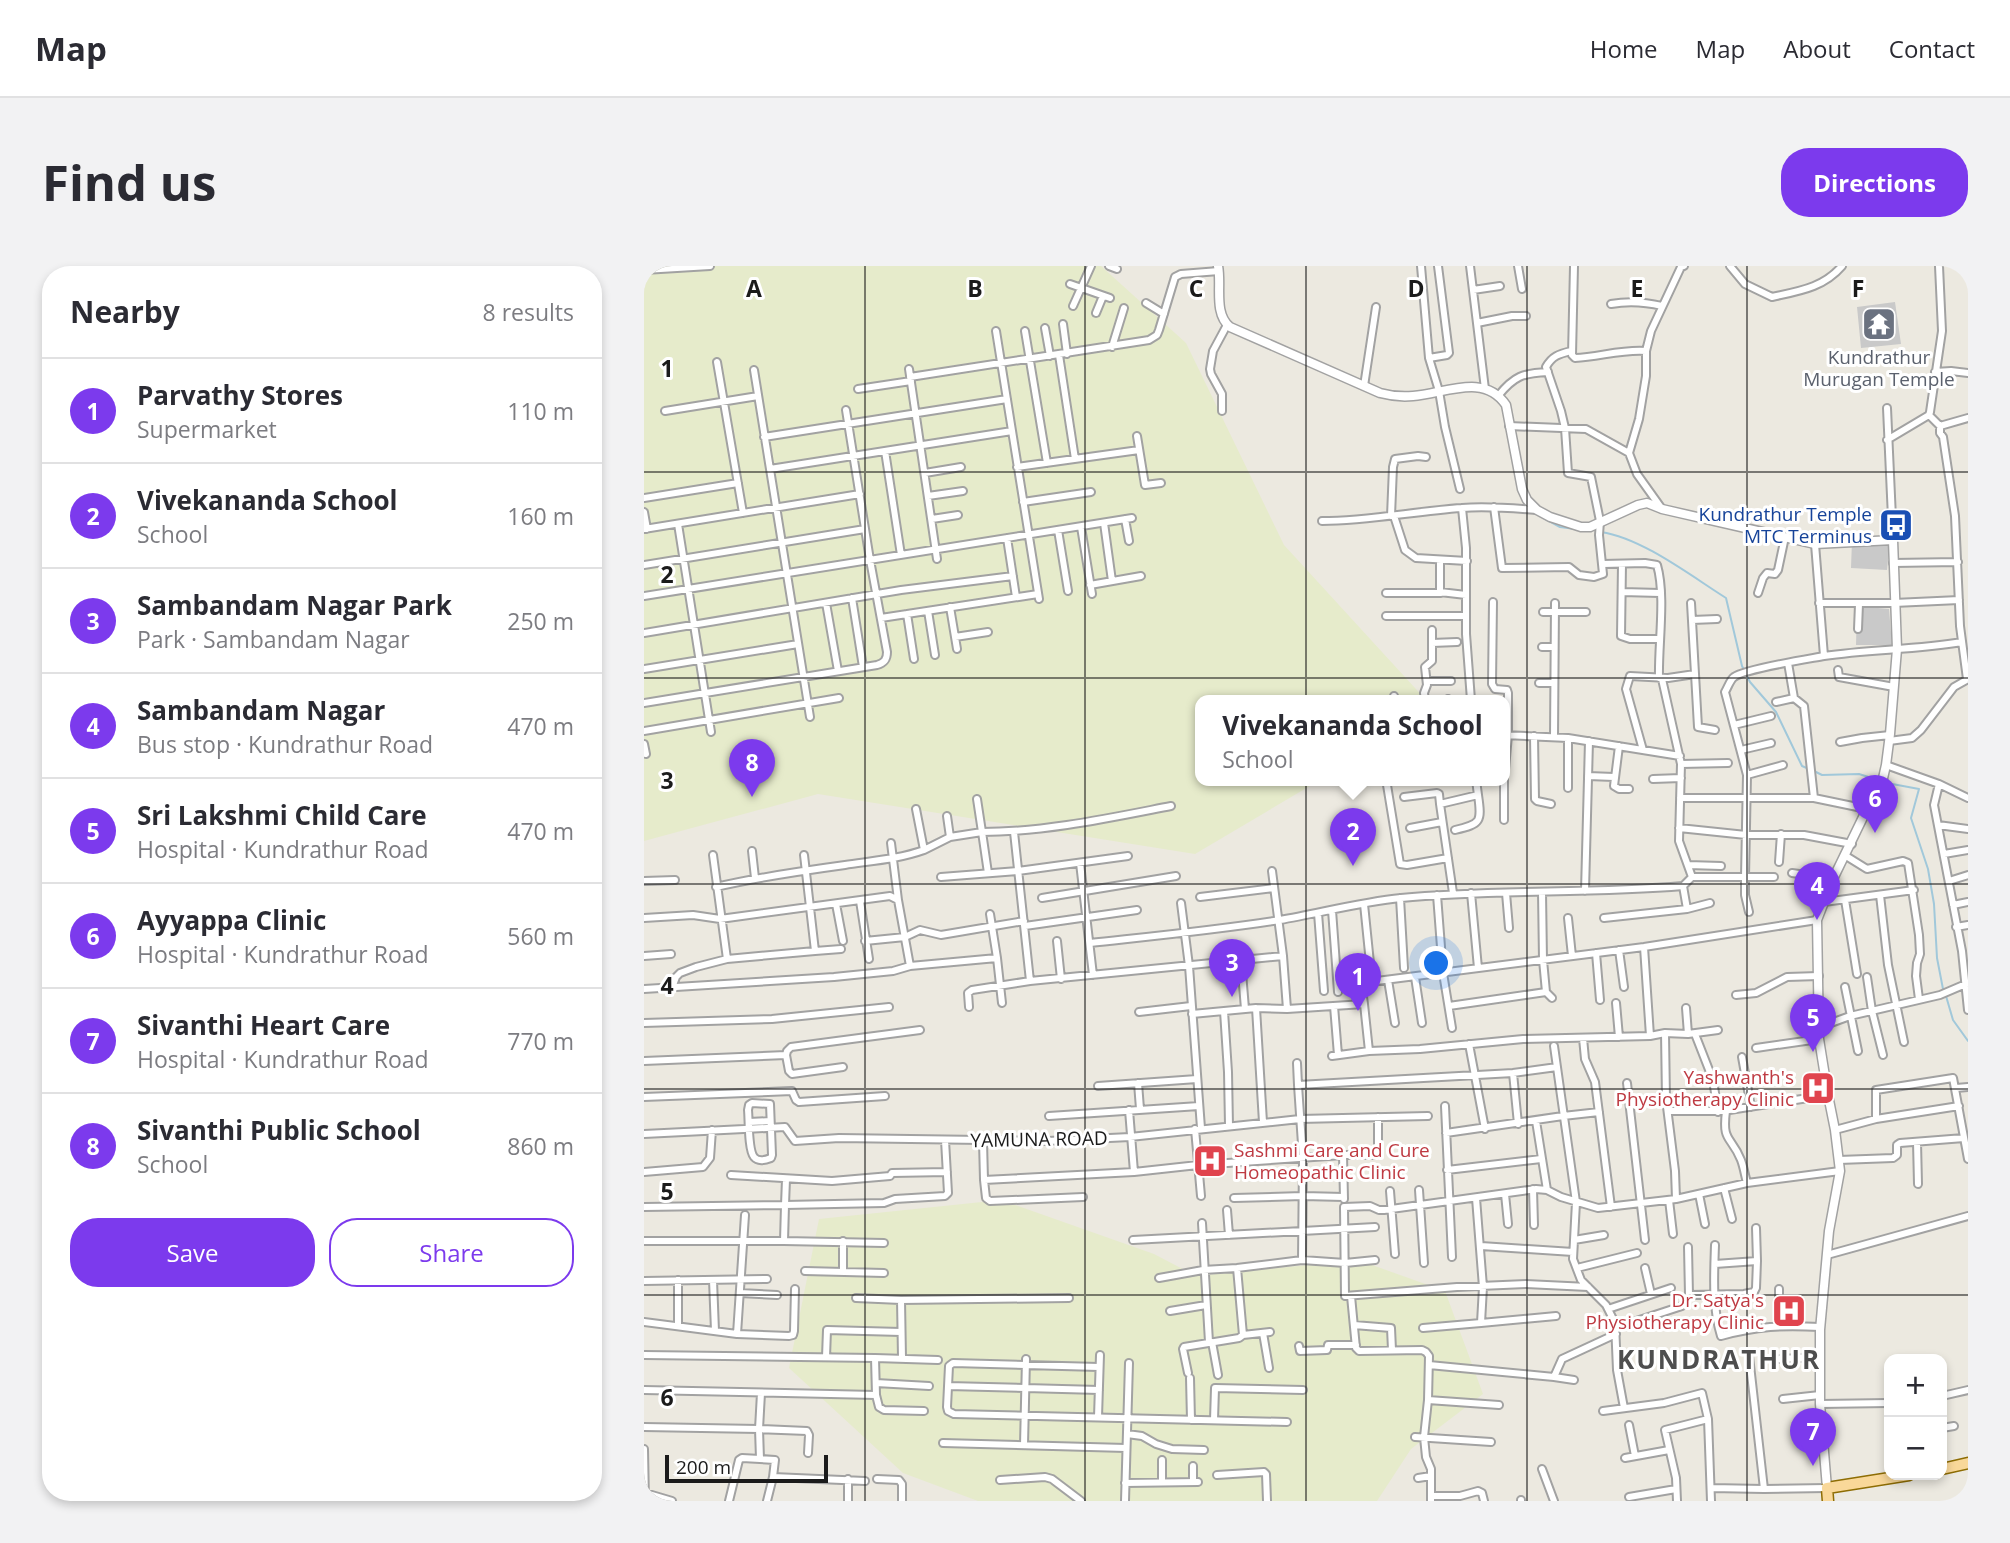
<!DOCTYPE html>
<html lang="en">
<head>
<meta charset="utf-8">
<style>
	body { margin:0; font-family:"Open Sans",sans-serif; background:#f2f2f3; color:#2b2b33 }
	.controls { position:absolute; right:21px; bottom:21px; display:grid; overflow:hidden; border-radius:14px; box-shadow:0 4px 10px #0003 }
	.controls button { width:63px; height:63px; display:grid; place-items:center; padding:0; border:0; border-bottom:2px solid #e1e1e2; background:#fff; color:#2b2b33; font:35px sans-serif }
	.scale { position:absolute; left:21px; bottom:18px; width:163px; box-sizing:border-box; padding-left:7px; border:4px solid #1b1b1b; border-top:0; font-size:19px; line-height:24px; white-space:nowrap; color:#1b1b1b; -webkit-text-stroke:5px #fff; paint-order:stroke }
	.you { position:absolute; left:793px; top:698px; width:24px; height:24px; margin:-18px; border:5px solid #fff; border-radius:50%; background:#1a73e8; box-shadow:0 0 0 10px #1a73e833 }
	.badge { display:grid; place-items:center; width:46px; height:46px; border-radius:50%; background:#7c3aed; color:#fff; font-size:23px; font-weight:700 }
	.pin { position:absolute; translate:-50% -58px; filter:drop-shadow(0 2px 4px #0008) }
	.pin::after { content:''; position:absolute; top:37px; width:24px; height:21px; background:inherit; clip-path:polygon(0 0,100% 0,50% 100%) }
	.popup { position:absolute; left:551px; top:429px; width:315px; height:91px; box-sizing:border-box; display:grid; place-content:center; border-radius:14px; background:#fff; filter:drop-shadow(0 2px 5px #0005); font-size:23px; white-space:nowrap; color:#7c7c81 }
	.popup b { font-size:26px; color:#2b2b33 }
	.popup::after { content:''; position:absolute; left:50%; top:100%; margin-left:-14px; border:14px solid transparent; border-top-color:#fff }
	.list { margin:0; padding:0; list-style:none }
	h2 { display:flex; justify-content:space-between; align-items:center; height:91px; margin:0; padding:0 28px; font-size:30px }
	h2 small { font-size:23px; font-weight:400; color:#7c7c81 }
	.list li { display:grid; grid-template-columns:46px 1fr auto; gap:21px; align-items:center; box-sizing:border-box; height:105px; padding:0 28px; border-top:2px solid #e1e1e2 }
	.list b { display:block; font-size:26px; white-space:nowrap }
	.list p { margin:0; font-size:23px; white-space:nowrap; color:#7c7c81 }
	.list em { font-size:23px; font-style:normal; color:#7c7c81 }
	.actions { display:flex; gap:14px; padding:21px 28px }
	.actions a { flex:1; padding:16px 0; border:2px solid #7c3aed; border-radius:28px; text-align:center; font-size:24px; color:#7c3aed }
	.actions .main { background:#7c3aed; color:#fff }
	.map { position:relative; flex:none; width:1324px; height:1235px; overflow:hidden; border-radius:28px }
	header { display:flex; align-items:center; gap:42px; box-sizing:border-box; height:98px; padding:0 35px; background:#fff; border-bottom:2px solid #e1e1e2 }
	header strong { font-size:33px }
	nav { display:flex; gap:38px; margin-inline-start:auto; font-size:24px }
	.intro { display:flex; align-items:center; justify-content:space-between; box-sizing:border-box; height:168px; padding:0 42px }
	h1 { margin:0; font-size:49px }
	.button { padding:18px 32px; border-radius:28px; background:#7c3aed; color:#fff; font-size:24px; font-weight:700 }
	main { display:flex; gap:42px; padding:0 42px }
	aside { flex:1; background:#fff; border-radius:28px; box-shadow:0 4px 10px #0003 }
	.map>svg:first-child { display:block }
</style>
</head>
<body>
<header>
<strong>Map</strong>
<nav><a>Home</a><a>Map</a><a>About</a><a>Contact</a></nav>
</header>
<div class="intro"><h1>Find us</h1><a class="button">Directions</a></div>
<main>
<aside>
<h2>Nearby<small>8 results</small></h2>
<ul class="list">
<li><span class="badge">1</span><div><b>Parvathy Stores</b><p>Supermarket</p></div><em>110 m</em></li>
<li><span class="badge">2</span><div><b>Vivekananda School</b><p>School</p></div><em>160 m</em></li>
<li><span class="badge">3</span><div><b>Sambandam Nagar Park</b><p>Park · Sambandam Nagar</p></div><em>250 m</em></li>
<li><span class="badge">4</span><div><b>Sambandam Nagar</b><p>Bus stop · Kundrathur Road</p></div><em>470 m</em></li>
<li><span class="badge">5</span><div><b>Sri Lakshmi Child Care</b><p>Hospital · Kundrathur Road</p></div><em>470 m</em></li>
<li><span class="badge">6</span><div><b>Ayyappa Clinic</b><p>Hospital · Kundrathur Road</p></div><em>560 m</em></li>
<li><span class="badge">7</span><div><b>Sivanthi Heart Care</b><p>Hospital · Kundrathur Road</p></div><em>770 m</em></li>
<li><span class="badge">8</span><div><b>Sivanthi Public School</b><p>School</p></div><em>860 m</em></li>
</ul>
<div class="actions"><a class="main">Save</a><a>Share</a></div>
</aside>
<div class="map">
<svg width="1324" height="1235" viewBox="0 0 1324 1235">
	<rect width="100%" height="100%" fill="#ece9e0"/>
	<path fill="#c9c9c9" d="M1251,36l6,42 -40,4 -4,-41z
		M1246,273l-3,31 -36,-2 1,-28z
		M1213,340l32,3 3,36h-36z"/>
	<path fill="#e6ebcb" d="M0,0h457l85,77 98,202 142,155h-225v80h119l-125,74 -377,-60 -174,47z
		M357,934l153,54 42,22 162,-16 87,31 38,103 -72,55 -34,52h-399l-75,-28 -114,-105 30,-149z"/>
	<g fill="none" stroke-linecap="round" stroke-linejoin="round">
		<path stroke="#a1c8da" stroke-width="2" d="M896,250l20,11 15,2
			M957,266c41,6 90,44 125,66l16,68 8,16 26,30 26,54 7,3
			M1170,505l8,4 37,-1 19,6
			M1243,517l32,6 -8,29 17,51 6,35 3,54 6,31
			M1302,730l7,24 15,21"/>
		<g stroke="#a2a2a2" stroke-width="10">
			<path id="minor" d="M465,0l8,3
				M777,0l8,92 10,33 6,36 15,62
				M826,0l15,123
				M874,0l4,23
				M930,0l-2,89 3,3c24,-1 47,-9 71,-7
				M1086,0l15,18 27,13c27,-6 51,-9 70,-31
				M0,4l66,-4
				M426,18l40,14
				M829,24l27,-4
				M502,37l18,11
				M967,38c17,-3 34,-2 51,2
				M429,40l18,-40
				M452,47l7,-17
				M833,57l35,-7h14
				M419,58l4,30
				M401,62l5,28
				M352,65l43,268
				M381,65l22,132
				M468,81l12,-39
				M415,89l16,104
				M785,92l18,-3 2,-2 -11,-87
				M73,96l26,151
				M265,103l28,190
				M110,104l56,347
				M1291,106l16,-1 17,2
				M266,111l239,-37 8,-5 2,-5 16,-53 6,-3 38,-3
				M720,120l12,-79
				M214,123l53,-8
				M854,130c16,-20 25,-23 50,-24
				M1243,142l6,132
				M21,145l93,-15
				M578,145v-17l-11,-20 -1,-5 3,-18 14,-26
				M1285,149l11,11v7l3,4 12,79 5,110 7,53
				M865,160l77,3 43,24
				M1296,160l28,-8
				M493,170l8,49 16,-2
				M120,171l243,-38
				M1243,174l42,-25 1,-3 12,-81 -3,-65
				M241,185l16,104
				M373,201l122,-17
				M126,203l242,-38
				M281,207l36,-6
				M284,230l35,-5
				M0,232l94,-15
				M379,236l68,-10
				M850,241l8,61 67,-1 10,8 15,2 9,-3 -4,-39 1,-14 -9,-44 -23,-4 -3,-45 -4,-17 -15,-44c6,-11 13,-13 25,-16
				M818,242l4,40v86l5,66
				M1018,243l-25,-35 -8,-21 10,-34 7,-43v-25l5,-20 30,-64 3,-1
				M0,246l3,17
				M747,250l2,-49 2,-8 23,-3 8,1
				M750,250l11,34 11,8 51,3
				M288,253l26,-4
				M481,253l4,22
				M678,255c47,0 93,-10 140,-13 25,-2 50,0 75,2
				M460,257l8,58
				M34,258l33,208
				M437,261l11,67
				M0,263l216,-35
				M414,264l10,61
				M363,272l9,59
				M1171,278l9,112c46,-7 92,-6 138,-14
				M796,294v32l26,3
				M1249,297l65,-1
				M959,298l42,-1 12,2c9,31 1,80 2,113
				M978,298l-1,72 9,3h30
				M0,299l221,-36
				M446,319l51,-9
				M978,326l38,1
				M742,327h55
				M1114,327l5,-15 4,-5 8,1 3,-4 7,-33
				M0,330l488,-78
				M208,332l11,69
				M849,336l-1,82 3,5 12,1 1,3v42l-3,34
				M182,337l12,68
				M1047,337l7,124 17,3
				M1175,337h75l65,-3
				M306,341l7,42
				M284,345l7,44
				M899,346h43
				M263,348l7,45
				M742,350h80
				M237,352l157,-24
				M1048,354l25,-1
				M1214,363l1,-25
				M0,367l257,-43 112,-14
				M311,371l33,-5
				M788,377l25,-1
				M898,381h12
				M1144,397l6,35 10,8 10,92
				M0,403l154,-25
				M1194,404l1,7 55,10
				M783,415h24
				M895,417h15
				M750,430v4
				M804,433l1,1
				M781,434l-1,-7 3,-8 -2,-18 7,-6v-31
				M1132,436l18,-4
				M0,437l233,-38c7,-2 10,-5 10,-13l-17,-92 -24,-150
				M1090,459l37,-9
				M0,465l195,-33
				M861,469l63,3 112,18
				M890,470l1,63 2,2 14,3
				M910,471l1,-134
				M1245,475l23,-3 9,-8 33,-43 14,-8
				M1196,476l22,-4 28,-3
				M0,478l2,10
				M975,480l-5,40 5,3h10
				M999,484l-17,-61 4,-13 38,2 27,-4
				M1097,484l30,-7
				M1037,498l47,-1
				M1242,499l53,19 29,14
				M1103,509l36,-10
				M944,510l26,1
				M1009,513l28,-1
				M1295,518l-5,21 28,146 6,59
				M743,519l13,79 7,1 41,-7
				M924,522v-50
				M760,531l33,-4 2,1 1,10
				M1036,532h134l53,11
				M333,533l5,33c63,0 127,-14 189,-26
				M303,550l3,21
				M860,554v-40
				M1294,559l30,4
				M766,562l32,-6
				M1035,562l67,7h58l48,9
				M811,564c26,-6 27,-8 23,-35
				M370,566l16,149
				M247,577l7,57
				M280,584l26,-13 32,-5 6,41
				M108,585l3,27
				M1300,588l24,-4
				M69,589l14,104
				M1202,590l21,13 36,-8 5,2 11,72 1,19 -3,9 -1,13 3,23
				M1135,596l2,-28
				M436,597l13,112
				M1044,599l33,1
				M628,605l11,85
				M1148,607l41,6
				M297,611l77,-6 110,-15
				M1048,611h53l2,-102 -22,-83c3,-5 5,-12 9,-15 10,-8 74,-18 90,-21
				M0,615l31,-1
				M1305,615l19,-6
				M1039,620l4,23
				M72,621c42,-10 85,-16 129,-22 26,-4 54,-6 79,-15l-8,-41
				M941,625l4,-150
				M898,626l1,68 3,32 6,6
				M809,627l-13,-89 38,-9 -2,-15
				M827,627l7,75
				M862,627l3,35
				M793,629l6,78 9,55
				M1236,629l8,70 16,77
				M556,631l74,-9
				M398,632l134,-22
				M756,632l4,70
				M1201,634l12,74
				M216,635l9,58
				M1180,636l90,-12
				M537,637l8,63 12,162
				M192,638l7,37
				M720,638l6,59
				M1309,639l15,-3
				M688,644l6,82
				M1105,646l-4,-17v-18h29
				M674,647l6,78
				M346,648l7,44
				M0,652l49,-3 27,4 170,-23 8,4 12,66
				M924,652l4,38
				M960,652l83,-9 23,-6
				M381,660l112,-16
				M1312,661l12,-2
				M221,675l40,-4 15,-7 21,5 83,-14
				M413,675l4,38
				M446,677c64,-7 127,-13 190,-23 40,-7 81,-18 121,-22 94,-9 188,-4 282,-12l9,-9 -13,-36 2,-77 -19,-85
				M1000,681l6,89
				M975,684l5,37
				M171,685l26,-2
				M952,687l4,47
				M0,690l27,-2
				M597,694l4,49
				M771,711l7,46
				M1223,711l5,34 11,44
				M744,714l7,43
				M1201,721l13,64
				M28,722l4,-11 4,-4 16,-6 31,-8 88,-8 -11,-96
				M0,723l190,-12 59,-6 17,-5 87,-8 5,45
				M1092,729l20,-2 31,-16 32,-1
				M972,737l3,34
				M720,738l5,47
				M690,740l4,49
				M805,740l97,-14
				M325,741l-1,-14 4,-3 58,-9 253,-25 4,53
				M612,742l7,114
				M1042,742l2,26
				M580,745l4,61 1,54
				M495,746l52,-6
				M548,748l64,-6 31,1 77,-5 -3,-21 283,-36 173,-27
				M0,757l128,-4 117,-12
				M1176,761l30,-11 90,-21 28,-12
				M1021,767l1,66 9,72 1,28
				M1051,768l18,46 5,32
				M939,772l2,21 10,23 16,125
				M825,778l16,85
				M910,780l22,156 -3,57 8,21 25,25 9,18 2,47 7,38
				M1112,782l63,-9
				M142,789l1,-4 4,-4 129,-17
				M688,790l37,-5 51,-2 103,-10 127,-3 15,-3 23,1 30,-4
				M1098,791l9,50
				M0,795l142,-6 3,16 3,3 51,-7
				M653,797l1,22
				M869,807l5,51
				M494,817l2,26
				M983,817l18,157
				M454,820l99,-7
				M1312,822l12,-1
				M0,831l148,-6 4,9 3,2 86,-6
				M108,837l18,1 2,51 -1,3c-5,2 -13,4 -17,-1 -6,-7 -5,-38 -6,-47l1,-5z
				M801,840l7,151
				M485,844l5,62
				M1024,845h55l105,-16
				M1082,845c-4,32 5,24 15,49 3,8 4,16 6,23
				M405,850l150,-10
				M1232,853v-29l77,-12 15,81
				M892,855l11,69
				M105,856l21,-1
				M551,863l6,67
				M1191,864l41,-11 83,-13
				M802,867l117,-17 36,-4
				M0,868l141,-7 10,14 44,-3 209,3 82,-4 170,-18 128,-3
				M339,875l1,39 150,-8 64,-7 145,-10h33l2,-2v-36
				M1273,876l1,42
				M699,889l1,44
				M1195,894l54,-2 4,-3v-10l3,-2 64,-5
				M803,904l94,-11
				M0,906l59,-5 7,-9 2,-28
				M87,909l101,6 58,-5 2,-3 55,-1
				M340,914l2,18 4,3 93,-4
				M1080,922l8,31
				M889,923l1,36
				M775,924l5,73
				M746,925l5,63
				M861,928l3,30
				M1055,928l6,30
				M590,932l69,-2 41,1
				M832,932l7,89 -2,36 75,-7
				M1025,934l4,34
				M0,941l141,-2 1,-26
				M583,944l2,25
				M558,957l7,119
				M1112,962l1,33
				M489,974l242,-13
				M930,974l30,-5
				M0,975h140l1,-36 99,-2 11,-4 50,-3 3,-3 -3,-53
				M140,975l100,2
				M1071,979c-1,30 -3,62 6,91 36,-10 62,-11 99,-9
				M837,980l92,6
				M1044,981l1,48 55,-1 10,-2 2,-4 1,-27 -42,3
				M1183,989l141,-39
				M658,994l1,-101 -5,-74 215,-12 44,-6
				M933,1002l60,-15
				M1001,1002l6,26
				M161,1005l79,2
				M199,1006v-31
				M515,1012l44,-8 34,-2 65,-8 43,3 30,-3
				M69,1014l2,51
				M0,1015l123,-2
				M944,1021l-62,-3 -69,3 -112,9 -1,-89 26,-1 9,4h5l152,-21 11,1 14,7 37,11 78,-9 71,-16 93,-12
				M96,1027l37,2
				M707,1030l5,52 3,3 63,-1 4,2 3,4 -1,44 -4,37 2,20 5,12v32
				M212,1032l45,2
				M964,1043l63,-21
				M526,1045l36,-6
				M0,1056l93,12 52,2 4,-1 1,-4 1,-42
				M710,1059l37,3 1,22
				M1135,1059v-36
				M34,1060v-46
				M779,1062l58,-5
				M971,1062l67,-22
				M619,1067l6,35
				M93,1068l8,-119
				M599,1069l27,-3
				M568,1076l6,33
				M655,1080l1,5 27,-1 1,-5h28
				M0,1089l231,3 1,37 3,12 5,3 40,1
				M1105,1090l15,133
				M182,1091l1,-27 74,2
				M231,1092l63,2
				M258,1092l-1,-58 168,-2
				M1136,1093l40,-2
				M785,1099l125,12 8,-18 54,-25
				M455,1101l-146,-4 -4,3 -2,41 1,4 6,3 333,8
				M544,1107l-5,-24 1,-2 55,-9 4,-3 -6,-67
				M910,1111l20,3
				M546,1112l1,42
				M232,1117l53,3
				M304,1120l151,4
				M0,1124l232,5
				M117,1127l-2,36 48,2 2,4 -1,18
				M1298,1130l26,-6
				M1139,1133l37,-4
				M784,1134l71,5
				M1176,1138l69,-1
				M959,1145l61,-8 38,-10 6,26 3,82
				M454,1151l2,-62
				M570,1154l1,-32 88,2
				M985,1159l6,31
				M0,1161l115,2 1,30 -18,-1 -3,2 -10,41
				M1298,1162l12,-2
				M483,1168l15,2 14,8 16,5 32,1
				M771,1171l76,5
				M299,1177l183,5
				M380,1179l2,-86
				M0,1183l1,52
				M981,1192l44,-8
				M116,1193l15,1 -2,17 92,4
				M549,1200v16
				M898,1203l12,32
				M573,1209l47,-3 2,2 1,27
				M774,1212l13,-2
				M233,1213l22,1 3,4v17
				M356,1214l45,-3 7,2 29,22
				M518,1216v-22
				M481,1217l73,-1
				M1067,1222l53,1 63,-1
				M1,1227l27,8
				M787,1230h29l18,-5 4,2 2,8
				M985,1231l47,-8
				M877,1234v1
				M123,1235l6,-24
				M204,1235v-22
				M481,1235l4,-138
				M1033,1235l-1,-23 -11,-48 43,-11"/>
		</g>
		<g stroke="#a2a2a2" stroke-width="11">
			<path id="tertiary" d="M574,0c4,19 -5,47 12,61l150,66c11,3 22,4 33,3 31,-2 71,-24 93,9l16,84 5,11 10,10 13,7 31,10h9l48,-22 9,-2 15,6 153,35 78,-4 4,109 -7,85 -4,31 -5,22 -14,22 -34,70 -16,41 2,119 9,56 7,35 5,41 -11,60 -9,99v74l7,84"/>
		</g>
		<g stroke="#8e6d04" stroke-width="13">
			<path id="primary" d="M1298,1203l26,-6
				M1184,1235l-1,-13 82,-13"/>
		</g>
		<use href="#minor" stroke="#fff" stroke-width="6"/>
		<use href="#tertiary" stroke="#fff" stroke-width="8"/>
		<use href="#primary" stroke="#f9d899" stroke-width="10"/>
	</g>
	<path fill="none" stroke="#1b1b1b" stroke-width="2" stroke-opacity="0.55" d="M221,0v1235M441,0v1235M662,0v1235M883,0v1235M1103,0v1235M0,206h1324M0,412h1324M0,618h1324M0,823h1324M0,1029h1324"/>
	<defs>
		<g id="temple-square" transform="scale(1.75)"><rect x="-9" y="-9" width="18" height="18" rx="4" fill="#6b7280" stroke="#fff"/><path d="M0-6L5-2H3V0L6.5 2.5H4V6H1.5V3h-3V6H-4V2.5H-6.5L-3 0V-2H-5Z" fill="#fff"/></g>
		<g id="bus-square" transform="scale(1.75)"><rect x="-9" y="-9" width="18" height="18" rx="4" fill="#1a4fb4" stroke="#fff"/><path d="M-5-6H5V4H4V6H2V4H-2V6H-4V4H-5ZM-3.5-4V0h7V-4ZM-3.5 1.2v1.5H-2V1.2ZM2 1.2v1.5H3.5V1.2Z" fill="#fff"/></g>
		<g id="hospital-square" transform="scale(1.75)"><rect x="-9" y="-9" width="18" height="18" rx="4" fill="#e0444e" stroke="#fff"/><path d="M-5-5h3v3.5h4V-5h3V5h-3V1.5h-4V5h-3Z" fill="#fff"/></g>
	</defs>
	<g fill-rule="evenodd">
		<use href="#temple-square" x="1235" y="58"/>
		<use href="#bus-square" x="1252" y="259"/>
		<use href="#hospital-square" x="1174" y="822"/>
		<use href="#hospital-square" x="566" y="895"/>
		<use href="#hospital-square" x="1145" y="1045"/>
	</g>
	<g text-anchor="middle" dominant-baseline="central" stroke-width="6" stroke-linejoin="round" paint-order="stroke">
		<g font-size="19" fill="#5b616d" stroke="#fff">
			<text x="1235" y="91">Kundrathur<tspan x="1235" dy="22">Murugan Temple</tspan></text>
		</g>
		<g font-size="19" fill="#164399" stroke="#fff" text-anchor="end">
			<text x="1228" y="248">Kundrathur Temple<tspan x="1228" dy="22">MTC Terminus</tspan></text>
		</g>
		<g font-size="19" fill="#be3a42" stroke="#fff" text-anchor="end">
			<text x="1150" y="811">Yashwanth's<tspan x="1150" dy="22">Physiotherapy Clinic</tspan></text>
			<text x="590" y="884" text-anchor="start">Sashmi Care and Cure<tspan x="590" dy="22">Homeopathic Clinic</tspan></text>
			<text x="1120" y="1034">Dr. Satya's<tspan x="1120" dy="22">Physiotherapy Clinic</tspan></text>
		</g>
		<g font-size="19" fill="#1b1b1b" stroke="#fff">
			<text transform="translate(395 873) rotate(-1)">YAMUNA ROAD</text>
		</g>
		<g font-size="26" font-weight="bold" letter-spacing="2" fill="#4e4e4e" stroke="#fff">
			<text x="1075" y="1093">KUNDRATHUR</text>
		</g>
	</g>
	<g font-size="23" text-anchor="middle" font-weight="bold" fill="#1b1b1b" stroke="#fff" stroke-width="6" stroke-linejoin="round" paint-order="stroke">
		<text x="110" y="31">A</text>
		<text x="331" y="31">B</text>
		<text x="552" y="31">C</text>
		<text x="772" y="31">D</text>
		<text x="993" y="31">E</text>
		<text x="1214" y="31">F</text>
		<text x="23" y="111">1</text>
		<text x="23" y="317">2</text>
		<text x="23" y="523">3</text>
		<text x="23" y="728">4</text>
		<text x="23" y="934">5</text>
		<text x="23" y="1140">6</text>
	</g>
</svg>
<div class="controls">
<button>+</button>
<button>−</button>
</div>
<div class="scale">200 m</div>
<div class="you"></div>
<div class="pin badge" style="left:714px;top:745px">1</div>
<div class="pin badge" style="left:709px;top:600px">2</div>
<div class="popup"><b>Vivekananda School</b>School</div>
<div class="pin badge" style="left:588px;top:731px">3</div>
<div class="pin badge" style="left:1173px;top:654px">4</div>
<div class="pin badge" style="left:1169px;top:786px">5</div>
<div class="pin badge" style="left:1231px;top:567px">6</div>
<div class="pin badge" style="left:1169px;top:1200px">7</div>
<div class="pin badge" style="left:108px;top:531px">8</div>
</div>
</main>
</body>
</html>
